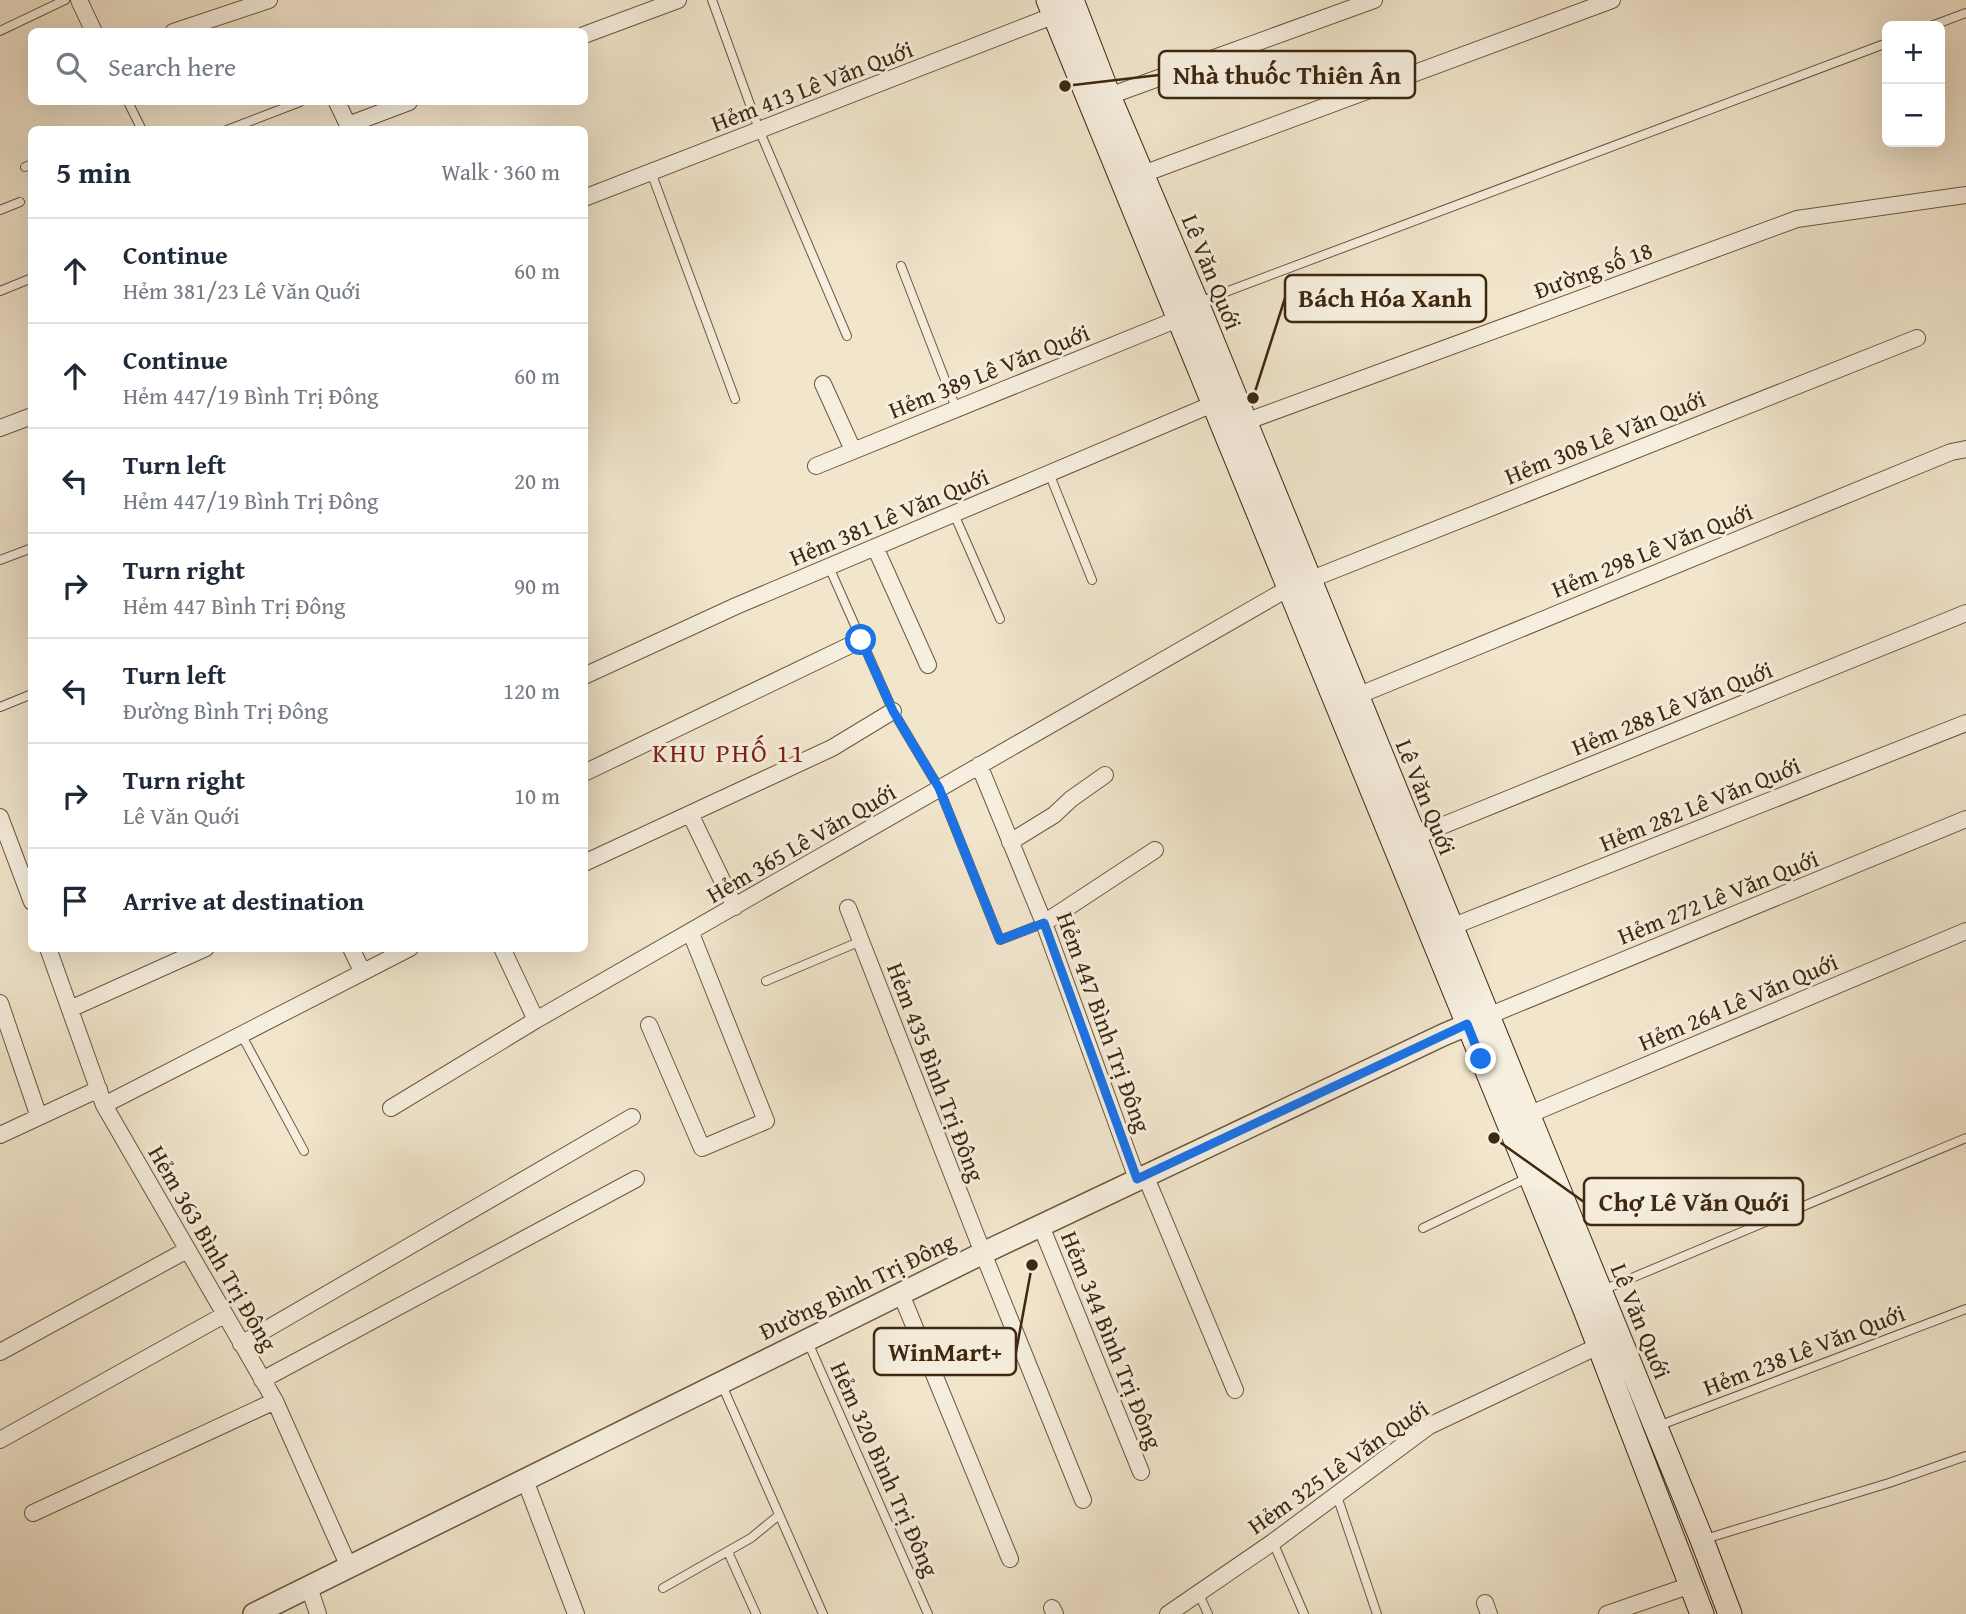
<!DOCTYPE html>
<html lang="en">
<head>
<meta charset="utf-8">
<style>
	body { margin:0; font-family:"Gentium Book Plus",serif; background:#f2f2f3; color:#1f2937 }
	.controls { position:absolute; right:21px; top:21px; display:grid; overflow:hidden; border-radius:10px; box-shadow:0 7px 28px #0002 }
	.controls button { width:63px; height:63px; display:grid; place-items:center; padding:0; border:0; border-bottom:2px solid #e0e1e3; background:#fff; color:#1f2937; font:35px sans-serif }
	.stop { position:absolute; width:21px; height:21px; margin:-16px; border:5px solid #1a73e8; border-radius:50%; background:#fff }
	.stop.end { background:#1a73e8; border-color:#fff; box-shadow:0 2px 7px #0008 }
	.list { margin:0; padding:0; list-style:none }
	h2 { display:flex; justify-content:space-between; align-items:center; height:91px; margin:0; padding:0 28px; font-size:30px }
	h2 small { font-size:23px; font-weight:400; color:#747a83 }
	.list li { display:grid; grid-template-columns:46px 1fr auto; gap:21px; align-items:center; box-sizing:border-box; height:105px; padding:0 28px; border-top:2px solid #e0e1e3 }
	.list b { display:block; font-size:26px; white-space:nowrap }
	.list p { margin:0; font-size:23px; white-space:nowrap; color:#747a83 }
	.list em { font-size:23px; font-style:normal; color:#747a83 }
	.icon { flex:none; width:38px; height:38px; fill:none; stroke:currentColor; stroke-width:2; stroke-linecap:round; stroke-linejoin:round }
	.map { position:relative; flex:none; width:1966px; height:1614px; overflow:hidden }
	.search { position:absolute; background:#fff; box-shadow:0 7px 28px #0002; left:28px; top:28px; width:560px; height:77px; display:flex; align-items:center; gap:18px; box-sizing:border-box; padding:0 24px; border-radius:10px; color:#747a83; font-size:26px }
	.panel { position:absolute; background:#fff; box-shadow:0 7px 28px #0002; left:28px; top:126px; width:560px; height:826px; border-radius:10px }
	.map>svg:first-child { display:block }
</style>
</head>
<body>
<div class="map">
<svg width="1966" height="1614" viewBox="0 0 1966 1614">
	<rect width="100%" height="100%" fill="#f1e5cc"/>
	<filter id="stains"><feTurbulence type="fractalNoise" baseFrequency=".00286" numOctaves="4"/><feColorMatrix values="0 0 0 0 .2 0 0 0 0 .09 0 0 0 0 .02 0 0 0 .5 -.17"/></filter>
	<radialGradient id="worn" r=".72"><stop offset=".6" stop-color="#630" stop-opacity="0"/><stop offset="1" stop-color="#630" stop-opacity=".3"/></radialGradient>
	<g fill="none" stroke-linecap="round" stroke-linejoin="round">
		<g stroke="#6b573e" stroke-width="10">
			<path id="service" d="M712,0l48,132 87,204
				M1931,26l35,-13
				M0,31l65,-31
				M128,102l14,28
				M227,130l73,-28
				M25,167l7,-3
				M651,172l84,227
				M0,210l20,-8
				M901,266l55,142
				M0,291l32,-13
				M1199,302l688,-259
				M1049,473l43,107
				M954,514l46,105
				M0,560l32,-12
				M829,567l64,144 46,77 61,152 44,-17
				M0,707l32,-13
				M766,981l95,-40
				M241,1034l63,117
				M1423,1228l104,-50
				M1603,1290l363,-152
				M807,1340l121,274
				M721,1383l102,231
				M1658,1426l308,-117
				M1337,1496l40,118
				M1705,1539l184,-56 77,-27
				M1273,1542l31,72
				M728,1552l28,62
				M663,1588l88,-50 28,-23
				M1198,1592l10,22"/>
		</g>
		<g stroke="#6b573e" stroke-width="18">
			<path id="minor" d="M79,0l15,32
				M173,32l96,-32
				M584,35l94,-35
				M1109,96l265,-96
				M337,102l11,23 61,-23
				M1143,174l469,-174
				M584,198l471,-183
				M823,384l30,66
				M1245,422l552,-203 169,-24
				M0,428l32,-12
				M816,466l362,-147
				M875,547l53,118
				M584,676l152,-70 477,-202
				M1357,696l594,-244 15,-3
				M979,765l65,158 93,256
				M584,773l277,-133
				M690,814l45,93
				M0,817l32,85
				M1407,840l559,-227
				M1010,842l44,-27 17,-16 34,-24
				M584,863l248,-115 61,-37
				M848,908l135,345 100,247
				M1044,923l111,-73
				M1451,927l515,-204
				M48,948l56,157 171,296 74,166
				M351,948l11,23
				M502,948l34,72
				M0,1003l39,114
				M70,1009l136,-61
				M1488,1016l478,-197
				M649,1025l53,123 64,-27 -75,-188
				M104,1105l306,-157
				M391,1108l145,-88 753,-432 628,-250
				M1528,1115l438,-184
				M0,1135l99,-46
				M1145,1175l90,215
				M1041,1226l100,246
				M901,1294l109,265
				M241,1344l391,-227
				M0,1352l187,-102
				M262,1380l374,-201
				M0,1440l224,-125
				M525,1480l51,134
				M33,1513l242,-112
				M309,1587l9,27
				M1485,1603l4,11
				M1052,1608l3,6
				M1168,1614l105,-72 156,-116 178,-84
				M1607,1614l84,-29"/>
		</g>
		<g stroke="#6b573e" stroke-width="24">
			<path id="tertiary" d="M254,1614l729,-361 460,-218 40,-17"/>
		</g>
		<g stroke="#3e280f" stroke-width="25">
			<path id="secondary" d="M1048,0l537,1310 117,304
				M1072,0l37,96 88,207 505,1237 28,74"/>
		</g>
		<use href="#service" stroke="#f6eede" stroke-width="8"/>
		<use href="#minor" stroke="#f6eede" stroke-width="16"/>
		<use href="#tertiary" stroke="#f6eede" stroke-width="21"/>
		<use href="#secondary" stroke="#f6eede" stroke-width="23"/>
	</g>
	<g fill="none" stroke-linecap="round" stroke-linejoin="round">
		<path stroke="#1a73e8" stroke-width="9" d="M861,640l32,71 46,77 61,152 44,-17 93,256 330,-155 14,35"/>
	</g>
	<g text-anchor="middle" dominant-baseline="central" stroke-width="6" stroke-linejoin="round" paint-order="stroke">
		<g font-size="24" fill="#3e280f" stroke="#f6eede">
			<text transform="translate(812 86) rotate(-21)">Hẻm 413 Lê Văn Quới</text>
			<text transform="translate(1593 270) rotate(-20)">Đường số 18</text>
			<text transform="translate(1212 272) rotate(68)">Lê Văn Quới</text>
			<text transform="translate(989 371) rotate(-22)">Hẻm 389 Lê Văn Quới</text>
			<text transform="translate(1605 437) rotate(-22)">Hẻm 308 Lê Văn Quới</text>
			<text transform="translate(889 517) rotate(-23)">Hẻm 381 Lê Văn Quới</text>
			<text transform="translate(1652 550) rotate(-22)">Hẻm 298 Lê Văn Quới</text>
			<text transform="translate(1672 708) rotate(-22)">Hẻm 288 Lê Văn Quới</text>
			<text transform="translate(1426 797) rotate(68)">Lê Văn Quới</text>
			<text transform="translate(1700 804) rotate(-22)">Hẻm 282 Lê Văn Quới</text>
			<text transform="translate(801 843) rotate(-30)">Hẻm 365 Lê Văn Quới</text>
			<text transform="translate(1718 897) rotate(-22)">Hẻm 272 Lê Văn Quới</text>
			<text transform="translate(1738 1002) rotate(-23)">Hẻm 264 Lê Văn Quới</text>
			<text transform="translate(1104 1022) rotate(70)">Hẻm 447 Bình Trị Đông</text>
			<text transform="translate(936 1072) rotate(69)">Hẻm 435 Bình Trị Đông</text>
			<text transform="translate(213 1248) rotate(60)">Hẻm 363 Bình Trị Đông</text>
			<text transform="translate(857 1286) rotate(-26)">Đường Bình Trị Đông</text>
			<text transform="translate(1641 1321) rotate(68)">Lê Văn Quới</text>
			<text transform="translate(1112 1340) rotate(68)">Hẻm 344 Bình Trị Đông</text>
			<text transform="translate(1804 1350) rotate(-21)">Hẻm 238 Lê Văn Quới</text>
			<text transform="translate(1338 1467) rotate(-35)">Hẻm 325 Lê Văn Quới</text>
			<text transform="translate(885 1469) rotate(66)">Hẻm 320 Bình Trị Đông</text>
		</g>
		<g font-size="26" letter-spacing="2" fill="#7a1f14" stroke="#f6eede">
			<text x="729" y="752">KHU PHỐ 11</text>
		</g>
	</g>
	<path fill="none" stroke="#3e280f" stroke-width="2.5" d="M1065 86L1159 75M1253 398L1285 298M1494 1138L1584 1202M1032 1265L1016 1352"/>
	<g fill="#3e280f" stroke="#f6eede" stroke-width="2.5">
		<circle cx="1065" cy="86" r="7"/>
		<circle cx="1253" cy="398" r="7"/>
		<circle cx="1494" cy="1138" r="7"/>
		<circle cx="1032" cy="1265" r="7"/>
	</g>
	<g fill="#f6eede" stroke="#3e280f" stroke-width="2.5">
		<rect x="1159" y="51" width="256" height="47" rx="7"/>
		<rect x="1285" y="275" width="201" height="47" rx="7"/>
		<rect x="1584" y="1178" width="219" height="47" rx="7"/>
		<rect x="874" y="1328" width="142" height="47" rx="7"/>
	</g>
	<g font-size="26" text-anchor="middle" font-weight="bold" fill="#3e280f">
		<text x="1287" y="84">Nhà thuốc Thiên Ân</text>
		<text x="1385" y="307">Bách Hóa Xanh</text>
		<text x="1694" y="1211">Chợ Lê Văn Quới</text>
		<text x="945" y="1361">WinMart+</text>
	</g>
	<rect width="100%" height="100%" filter="url(#stains)"/>
	<rect width="100%" height="100%" fill="url(#worn)"/>
</svg>
<div class="controls">
<button>+</button>
<button>−</button>
</div>
<div class="stop" style="left:861px;top:640px"></div>
<div class="stop end" style="left:1481px;top:1059px"></div>
<div class="search"><svg class="icon" aria-label="search" viewBox="0 0 24 24"><circle cx="10" cy="10" r="6"/><path d="M15 15l6 6"/></svg>Search here</div>
<section class="panel">
<h2>5 min<small>Walk · 360 m</small></h2>
<ul class="list">
<li><svg class="icon" aria-label="ahead" viewBox="0 0 24 24"><path d="M12 20V5M6 11l6-6 6 6"/></svg><div><b>Continue</b><p>Hẻm 381/23 Lê Văn Quới</p></div><em>60 m</em></li>
<li><svg class="icon" aria-label="ahead" viewBox="0 0 24 24"><path d="M12 20V5M6 11l6-6 6 6"/></svg><div><b>Continue</b><p>Hẻm 447/19 Bình Trị Đông</p></div><em>60 m</em></li>
<li><svg class="icon" aria-label="left" viewBox="0 0 24 24"><path d="M17 20v-9H6M10 6l-5 5 5 5"/></svg><div><b>Turn left</b><p>Hẻm 447/19 Bình Trị Đông</p></div><em>20 m</em></li>
<li><svg class="icon" aria-label="right" viewBox="0 0 24 24"><path d="M7 20v-9h11M14 6l5 5-5 5"/></svg><div><b>Turn right</b><p>Hẻm 447 Bình Trị Đông</p></div><em>90 m</em></li>
<li><svg class="icon" aria-label="left" viewBox="0 0 24 24"><path d="M17 20v-9H6M10 6l-5 5 5 5"/></svg><div><b>Turn left</b><p>Đường Bình Trị Đông</p></div><em>120 m</em></li>
<li><svg class="icon" aria-label="right" viewBox="0 0 24 24"><path d="M7 20v-9h11M14 6l5 5-5 5"/></svg><div><b>Turn right</b><p>Lê Văn Quới</p></div><em>10 m</em></li>
<li><svg class="icon" aria-label="arrive" viewBox="0 0 24 24"><path d="M6 21V4h12l-3 4 3 4H6"/></svg><div><b>Arrive at destination</b></div></li>
</ul>
</section>
</div>
</body>
</html>
